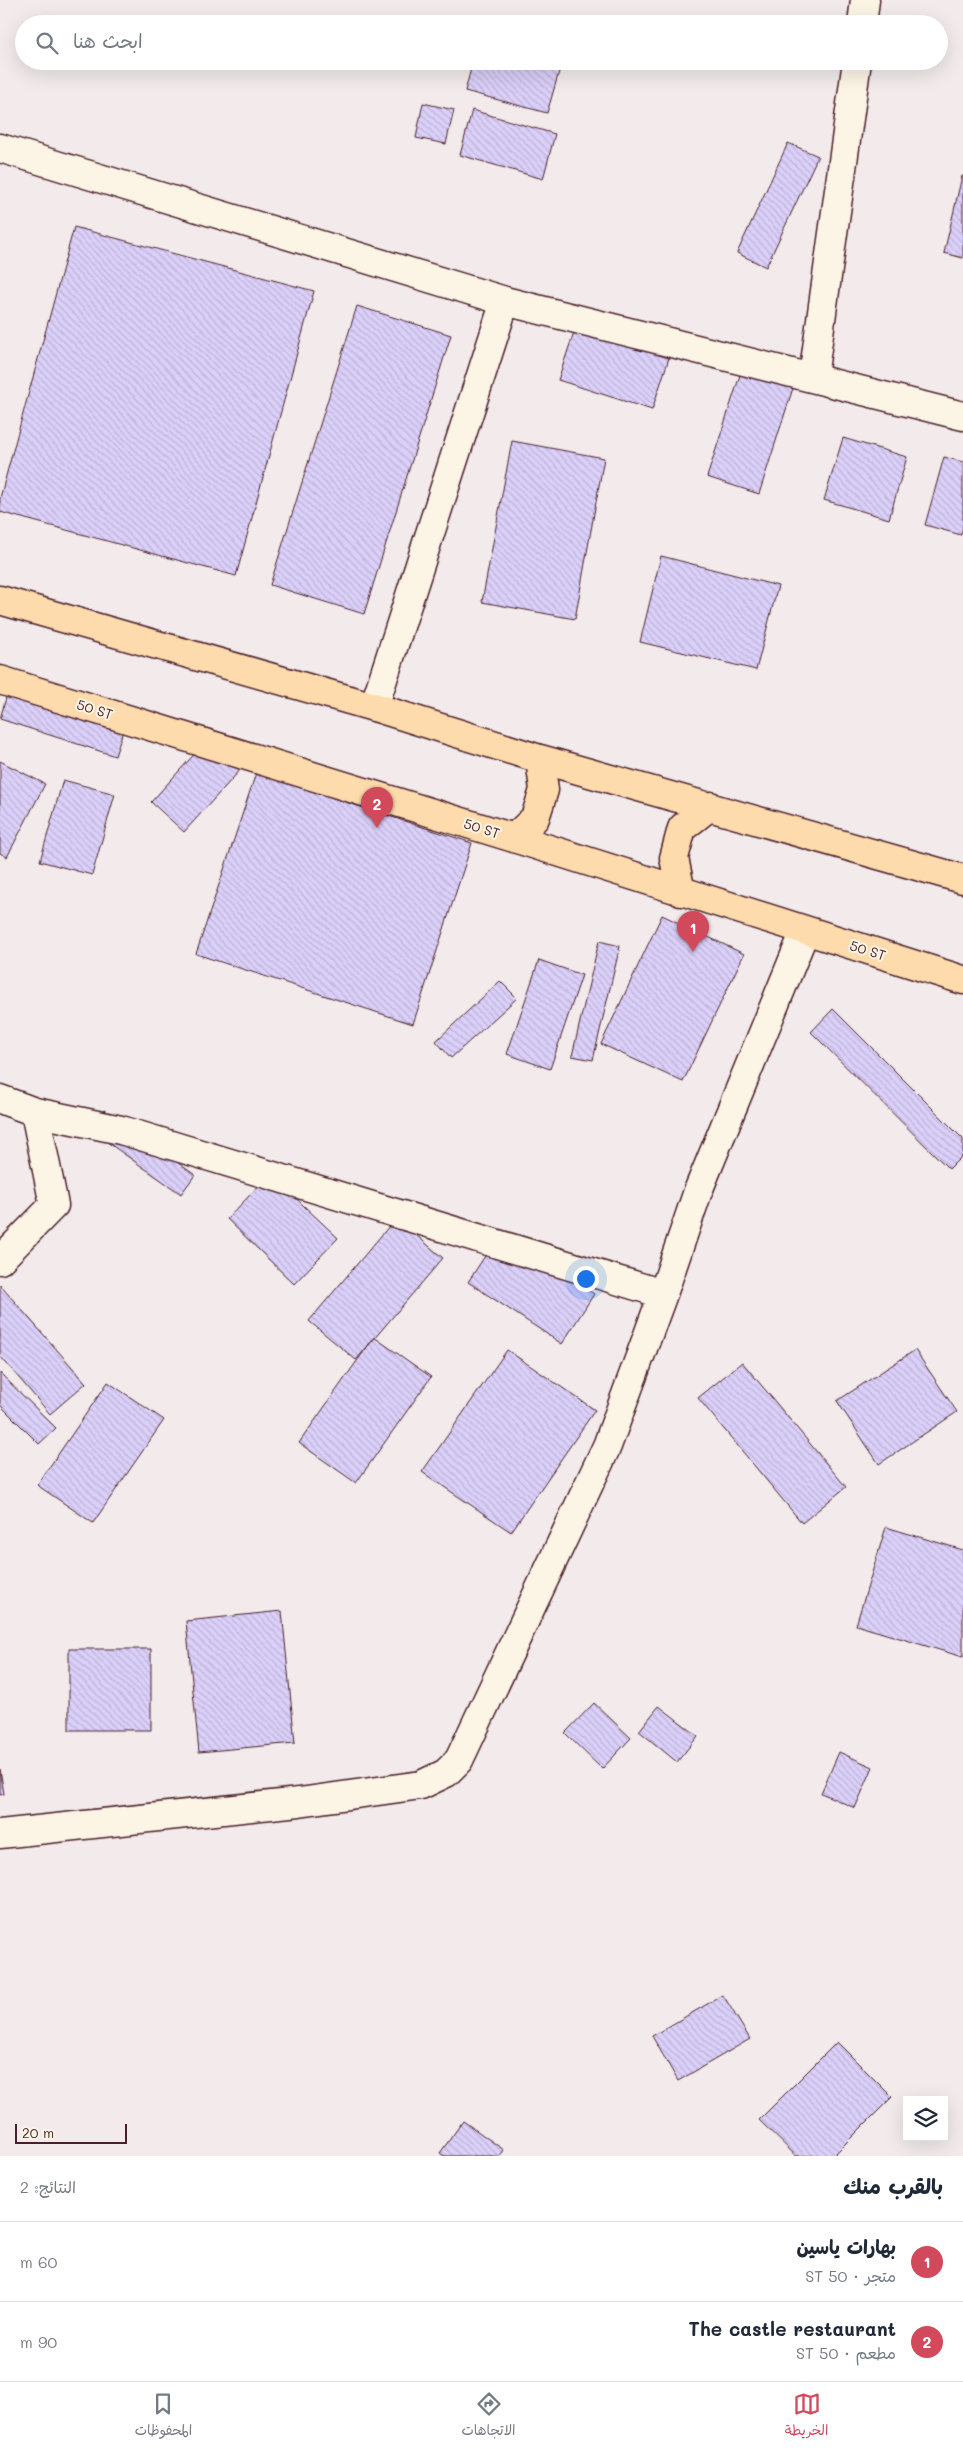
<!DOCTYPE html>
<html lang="ar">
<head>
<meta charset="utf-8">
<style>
	body { margin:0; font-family:Mali,"Playpen Sans Arabic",sans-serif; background:#f2f2f3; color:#1f2937; direction:rtl }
	.controls { position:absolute; right:15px; bottom:15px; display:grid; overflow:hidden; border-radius:0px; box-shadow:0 5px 20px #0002 }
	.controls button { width:45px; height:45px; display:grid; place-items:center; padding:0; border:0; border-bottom:1px solid #e0e1e3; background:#fff; color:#1f2937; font:25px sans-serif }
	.scale { position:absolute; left:15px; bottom:12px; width:112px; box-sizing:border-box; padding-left:5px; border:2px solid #4a1f2b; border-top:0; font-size:14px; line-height:18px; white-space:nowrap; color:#4a1f2b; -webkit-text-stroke:4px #fcf5e5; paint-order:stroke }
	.you { position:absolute; left:585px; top:1278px; width:18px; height:18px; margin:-12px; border:4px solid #fff; border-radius:50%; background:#1a73e8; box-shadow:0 0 0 8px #1a73e833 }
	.badge { display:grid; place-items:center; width:32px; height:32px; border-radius:50%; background:#d1495b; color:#fff; font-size:16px; font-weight:700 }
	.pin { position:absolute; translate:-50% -41px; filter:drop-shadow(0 1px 2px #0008) }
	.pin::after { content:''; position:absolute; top:26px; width:18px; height:15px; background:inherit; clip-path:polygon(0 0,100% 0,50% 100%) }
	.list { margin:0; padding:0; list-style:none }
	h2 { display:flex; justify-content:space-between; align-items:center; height:65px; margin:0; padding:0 20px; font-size:21px }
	h2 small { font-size:16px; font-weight:400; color:#747a83 }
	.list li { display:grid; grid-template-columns:32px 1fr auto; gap:15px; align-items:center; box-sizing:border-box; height:80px; padding:0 20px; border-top:1px solid #e0e1e3 }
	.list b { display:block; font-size:19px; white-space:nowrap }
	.list p { margin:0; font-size:16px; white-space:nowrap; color:#747a83 }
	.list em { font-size:16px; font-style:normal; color:#747a83 }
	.icon { flex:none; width:28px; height:28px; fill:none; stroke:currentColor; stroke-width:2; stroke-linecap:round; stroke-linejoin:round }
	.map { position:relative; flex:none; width:963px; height:2156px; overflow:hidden; direction:ltr }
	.search { position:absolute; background:#fff; box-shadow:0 5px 20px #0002; left:15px; right:15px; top:15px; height:55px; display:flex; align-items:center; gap:12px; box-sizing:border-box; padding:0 18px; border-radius:28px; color:#747a83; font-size:19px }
	.sheet { height:225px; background:#fff }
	nav { display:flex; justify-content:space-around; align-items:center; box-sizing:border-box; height:70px; border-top:1px solid #e0e1e3; background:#fff; font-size:14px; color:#747a83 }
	nav a { display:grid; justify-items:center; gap:2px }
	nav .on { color:#d1495b }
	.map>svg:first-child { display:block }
</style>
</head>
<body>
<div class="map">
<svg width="963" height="2156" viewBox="0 0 963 2156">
	<defs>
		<pattern id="building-back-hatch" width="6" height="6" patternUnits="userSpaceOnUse" patternTransform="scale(1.25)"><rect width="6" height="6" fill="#dad0f9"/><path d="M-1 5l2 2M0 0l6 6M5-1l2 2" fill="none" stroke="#bdb2d6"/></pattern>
	</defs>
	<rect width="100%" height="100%" fill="#f2eaeb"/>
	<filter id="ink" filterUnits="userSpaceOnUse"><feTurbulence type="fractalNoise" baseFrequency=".02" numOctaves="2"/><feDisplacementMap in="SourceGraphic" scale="10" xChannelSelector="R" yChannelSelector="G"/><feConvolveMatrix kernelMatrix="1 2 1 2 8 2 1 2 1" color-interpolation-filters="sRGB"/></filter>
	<g filter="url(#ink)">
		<path fill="url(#building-back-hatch)" stroke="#4a1f2b" d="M473,61h75l13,4 -14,48 -82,-22z
			M423,103l31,7 -8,34 -30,-6z
			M472,110l83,24 -12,45 -83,-24z
			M788,143l30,13 -52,111 -29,-14z
			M962,176h1v82l-19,-5z
			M74,227l240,64 -78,285 -236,-64v-14z
			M357,306l94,29 -87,279 -94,-29z
			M575,329l94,29 -17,52 -94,-30z
			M741,372l52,16 -34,106 -52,-17z
			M843,438l64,19 -18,62 -65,-19z
			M512,441l92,17 -29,161 -93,-17z
			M944,457l19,5v64l-2,9 -36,-10z
			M661,556l117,30 -22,84 -116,-28z
			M7,694l116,37 -8,25 -115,-37z
			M209,738l33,30 -58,64 -33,-30z
			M0,761l45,23 -38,73 -7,-4z
			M256,773l216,70 -59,181 -217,-70z
			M63,780l52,14 -23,81 -52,-14z
			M662,915l82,39 -61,128 -82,-38z
			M599,941l21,5 -27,114 -21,-4z
			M539,960l43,15 -32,94 -43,-15z
			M500,981l17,17 -66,60 -15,-17z
			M833,1009l130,130v16l-14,14 -138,-137z
			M104,1110l91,65 -14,19 -91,-64z
			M270,1174l68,64 -44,46 -67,-65z
			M396,1218l47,40 -87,102 -47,-39z
			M500,1233l94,61 -32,50 -94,-62z
			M0,1285l86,98 -36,31 -50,-58z
			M374,1337l57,40 -75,106 -57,-40z
			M507,1350l88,60 -84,122 -89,-60z
			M915,1350l42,62 -78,52 -42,-63z
			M742,1362l104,125 -44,36 -104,-125z
			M0,1373l56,55 -17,16 -39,-39z
			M108,1382l56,38 -71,103 -56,-38z
			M886,1527l77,23v107l-107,-32z
			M282,1611l13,132 -96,9 -13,-131z
			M69,1649h82v81h-82z
			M594,1703l37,35 -29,31 -37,-36z
			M659,1706l39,30 -21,26 -38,-31z
			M839,1752l34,15 -18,41 -34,-15z
			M0,1769l4,25 -4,1z
			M723,1995l27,44 -72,42 -26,-45z
			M837,2042l55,55 -59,59h-37l-37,-36z
			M463,2121l41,29 -4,6h-56l-4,-3z"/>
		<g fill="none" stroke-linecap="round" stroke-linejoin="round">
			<g stroke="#4a1f2b" stroke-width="31">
				<path id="minor" d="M862,24l3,-24
					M0,148l505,153 458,115
					M813,377l44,-316
					M374,707l131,-406
					M0,1099l35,13 86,18 542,164
					M0,1260l54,-55 -19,-93
					M0,1834l299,-32 122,-17 25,-12 13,-13 148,-314 56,-152 35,-103 107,-260"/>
			</g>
			<g stroke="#4a1f2b" stroke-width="31">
				<path id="major" d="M0,600l374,107 166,52 423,120
					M0,680l514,158 449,142
					M514,838l21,-20 9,-28 -4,-31
					M681,892l-7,-34 8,-30 28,-22"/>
			</g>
			<use href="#minor" stroke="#fcf5e5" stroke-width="28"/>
			<use href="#major" stroke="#fedbac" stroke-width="28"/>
		</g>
	</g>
	<g text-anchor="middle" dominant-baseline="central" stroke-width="4" stroke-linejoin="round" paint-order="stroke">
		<g font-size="14" fill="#4a1f2b" stroke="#fcf5e5">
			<text transform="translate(95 709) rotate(17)">50 ST</text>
			<text transform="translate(482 828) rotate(17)">50 ST</text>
			<text transform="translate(868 950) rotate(17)">50 ST</text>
		</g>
	</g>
</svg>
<div class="controls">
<button><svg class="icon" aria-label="layers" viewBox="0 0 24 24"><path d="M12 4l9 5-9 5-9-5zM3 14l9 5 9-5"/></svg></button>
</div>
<div class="scale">20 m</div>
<div class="you"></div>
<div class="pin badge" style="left:693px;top:952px">1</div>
<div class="pin badge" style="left:377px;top:828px">2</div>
<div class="search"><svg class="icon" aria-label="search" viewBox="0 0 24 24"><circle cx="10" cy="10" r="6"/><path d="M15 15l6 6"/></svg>ابحث هنا</div>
</div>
<section class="sheet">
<h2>بالقرب منك<small>النتائج: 2</small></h2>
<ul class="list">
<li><span class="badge">1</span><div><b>بهارات ياسين</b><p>متجر · 50 ST</p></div><em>60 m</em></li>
<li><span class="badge">2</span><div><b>The castle restaurant</b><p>مطعم · 50 ST</p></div><em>90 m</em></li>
</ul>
</section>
<nav>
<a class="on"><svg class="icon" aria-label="map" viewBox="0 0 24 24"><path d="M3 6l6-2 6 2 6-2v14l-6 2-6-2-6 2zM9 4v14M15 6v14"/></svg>الخريطة</a>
<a><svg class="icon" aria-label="directions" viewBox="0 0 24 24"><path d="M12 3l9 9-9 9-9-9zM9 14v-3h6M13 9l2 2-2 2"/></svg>الاتجاهات</a>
<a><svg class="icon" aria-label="saved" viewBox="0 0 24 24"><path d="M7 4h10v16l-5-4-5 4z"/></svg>المحفوظات</a>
</nav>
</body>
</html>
